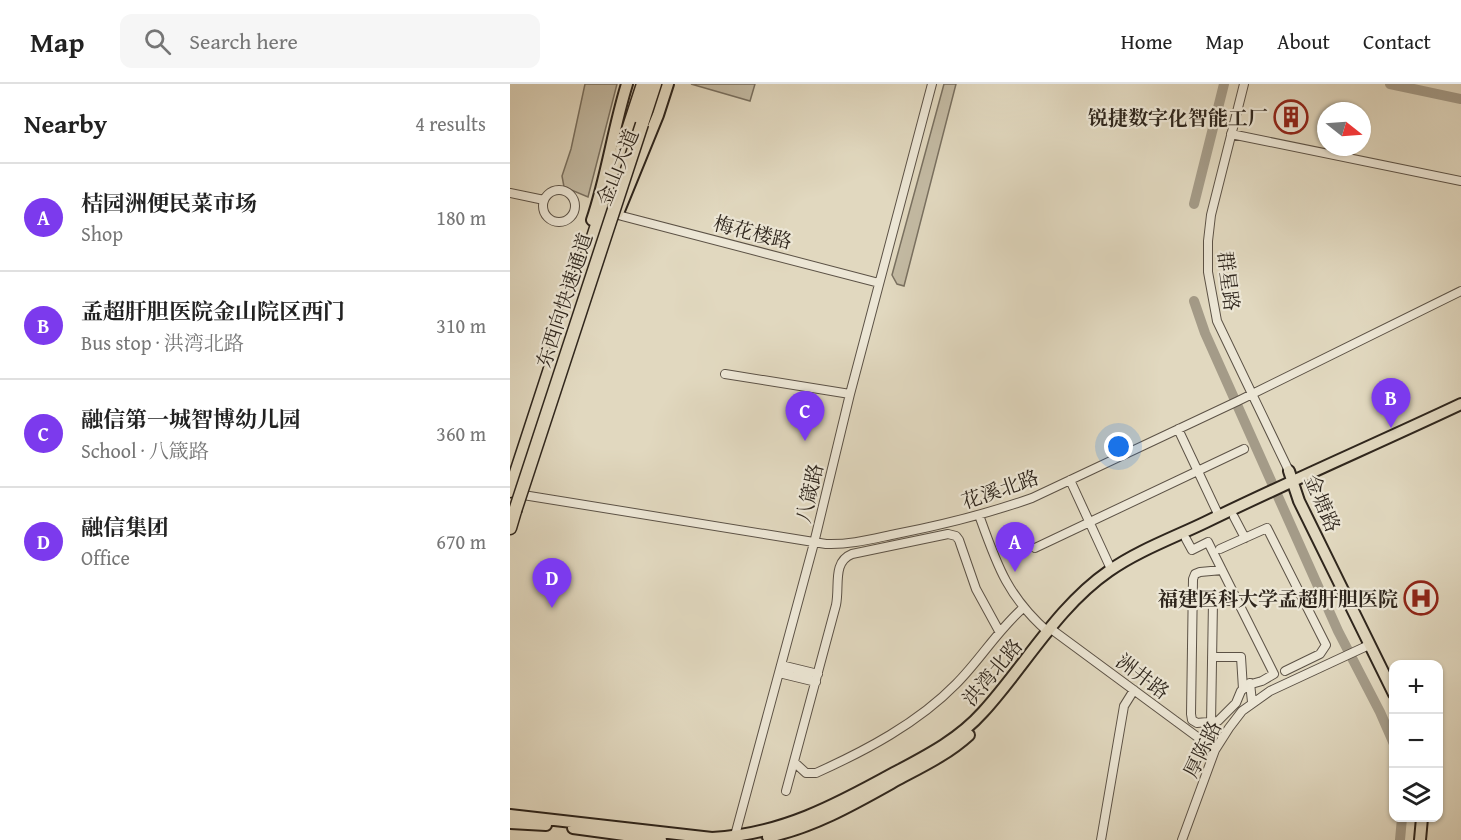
<!DOCTYPE html>
<html lang="en">
<head>
<meta charset="utf-8">
<style>
	body { margin:0; font-family:"Gentium Book Plus","Noto Serif SC",serif; background:#f6f6f6; color:#222 }
	.controls { position:absolute; right:18px; bottom:18px; display:grid; overflow:hidden; border-radius:12px; box-shadow:0 2px 4px #0004 }
	.controls button { width:54px; height:54px; display:grid; place-items:center; padding:0; border:0; border-bottom:2px solid #e0e0e0; background:#fff; color:#222; font:30px sans-serif }
	.compass { position:absolute; left:807px; top:18px; width:54px; height:54px; border-radius:50%; background:#fff; box-shadow:0 2px 4px #0004; rotate:107deg }
	.you { position:absolute; left:609px; top:363px; width:21px; height:21px; margin:-15px; border:4px solid #fff; border-radius:50%; background:#1a73e8; box-shadow:0 0 0 9px #1a73e833 }
	.badge { display:grid; place-items:center; width:39px; height:39px; border-radius:50%; background:#7c3aed; color:#fff; font-size:20px; font-weight:700 }
	.pin { position:absolute; translate:-50% -50px; filter:drop-shadow(0 2px 3px #0008) }
	.pin::after { content:''; position:absolute; top:32px; width:21px; height:18px; background:inherit; clip-path:polygon(0 0,100% 0,50% 100%) }
	.list { margin:0; padding:0; list-style:none }
	h2 { display:flex; justify-content:space-between; align-items:center; height:78px; margin:0; padding:0 24px; font-size:26px }
	h2 small { font-size:20px; font-weight:400; color:#767676 }
	.list li { display:grid; grid-template-columns:39px 1fr auto; gap:18px; align-items:center; box-sizing:border-box; height:108px; padding:0 24px; border-top:2px solid #e0e0e0 }
	.list b { display:block; font-size:22px; white-space:nowrap }
	.list p { margin:0; font-size:20px; white-space:nowrap; color:#767676 }
	.list em { font-size:20px; font-style:normal; color:#767676 }
	.icon { flex:none; width:33px; height:33px; fill:none; stroke:currentColor; stroke-width:2; stroke-linecap:round; stroke-linejoin:round }
	.map { position:relative; flex:none; width:951px; height:756px; overflow:hidden }
	header { display:flex; align-items:center; gap:36px; box-sizing:border-box; height:84px; padding:0 30px; background:#fff; border-bottom:2px solid #e0e0e0 }
	header strong { font-size:28px }
	nav { display:flex; gap:33px; margin-inline-start:auto; font-size:21px }
	.search { width:420px; height:54px; background:#f6f6f6; display:flex; align-items:center; gap:15px; box-sizing:border-box; padding:0 21px; border-radius:12px; color:#767676; font-size:22px }
	main { display:flex }
	aside { flex:1; background:#fff }
	.map>svg:first-child { display:block }
</style>
</head>
<body>
<header>
<strong>Map</strong>
<div class="search"><svg class="icon" aria-label="search" viewBox="0 0 24 24"><circle cx="10" cy="10" r="6"/><path d="M15 15l6 6"/></svg>Search here</div>
<nav><a>Home</a><a>Map</a><a>About</a><a>Contact</a></nav>
</header>
<main>
<aside>
<h2>Nearby<small>4 results</small></h2>
<ul class="list">
<li><span class="badge">A</span><div><b>桔园洲便民菜市场</b><p>Shop</p></div><em>180 m</em></li>
<li><span class="badge">B</span><div><b>孟超肝胆医院金山院区西门</b><p>Bus stop · 洪湾北路</p></div><em>310 m</em></li>
<li><span class="badge">C</span><div><b>融信第一城智博幼儿园</b><p>School · 八箴路</p></div><em>360 m</em></li>
<li><span class="badge">D</span><div><b>融信集团</b><p>Office</p></div><em>670 m</em></li>
</ul>
</aside>
<div class="map">
<svg width="951" height="756" viewBox="0 0 951 756">
	<rect width="100%" height="100%" fill="#e1d8bf"/>
	<filter id="stains"><feTurbulence type="fractalNoise" baseFrequency=".00333" numOctaves="4"/><feColorMatrix values="0 0 0 0 .2 0 0 0 0 .09 0 0 0 0 .02 0 0 0 .5 -.17"/></filter>
	<radialGradient id="worn" r=".72"><stop offset=".6" stop-color="#630" stop-opacity="0"/><stop offset="1" stop-color="#630" stop-opacity=".3"/></radialGradient>
	<path fill="#c3baa3" stroke="#797060" stroke-width="1.5" d="M75,0h32l-29,113 -24,-10 -2,-11 9,-27z
		M181,0h64l-5,17z
		M434,0h12l-52,202 -7,-2 -5,-9z"/>
	<g fill="none" stroke-linecap="round" stroke-linejoin="round">
		<path stroke="#a49b88" stroke-width="10" d="M880,0l71,15
			M684,120l30,-120
			M684,217l11,32 133,298 42,81 14,32
			M890,756l2,-22"/>
		<g stroke="#5c5246" stroke-width="10">
			<path id="minor" d="M734,0l-33,131 -3,26v31l9,49 72,150
				M721,50l230,47
				M33 122a16 16 0 1 1 32 0a16 16 0 1 1-32 0Z
				M0,109l34,7
				M108,131l261,68
				M215,290l125,20
				M668,345l41,87
				M560,396l41,89
				M7,410l309,50c24,1 46,-5 70,-10 46,-9 91,-20 136,-36l206,-97 223,-110
				M469,431c18,50 28,81 69,117
				M724,433l11,21
				M676,455l6,11 16,-8 66,132 -12,7 -14,4 -7,6 -5,12 -18,18 -21,2 -5,-3 -1,-6 2,-135 2,-5 5,-2 22,-2
				M525,464l209,-99
				M710,465l47,-21 59,117 -6,9 -35,17
				M541,545l164,121
				M702,573h29l2,32
				M271,581l37,9
				M269,589l37,9
				M740,599l2,19
				M701,639l2,-122h24
				M284,678l12,11h10c49,-22 102,-50 140,-89 24,-24 41,-53 67,-76
				M276,707l50,-186c4,-19 -4,-43 16,-51l96,-20 8,2 3,4 17,49 23,42
				M224,755l80,-296 36,-149 82,-310
				M591,756l23,-134 10,-16
				M672,756l33,-90 14,-22 13,-17 28,-20 99,-46"/>
		</g>
		<g stroke="#2f261d" stroke-width="14">
			<path id="major" d="M108,129l40,-98 10,-31
				M82,136c15,-44 21,-91 35,-136
				M779,387l10,30 95,193
				M0,731l202,23c68,-3 124,-33 182,-65 32,-17 64,-33 89,-61 42,-46 74,-105 126,-141 28,-20 66,-34 97,-49 84,-41 170,-78 255,-118
				M0,739l36,2
				M63,744l88,12
				M258,753c46,-10 86,-33 127,-56 26,-14 52,-26 74,-46
				M910,756l2,-22"/>
		</g>
		<g stroke="#2f261d" stroke-width="15">
			<path id="highway" d="M132,40l13,-40
				M0,407l133,-407
				M0,444l5,-17"/>
		</g>
		<use href="#minor" stroke="#ece6d5" stroke-width="8"/>
		<use href="#major" stroke="#e1d8bf" stroke-width="10"/>
		<use href="#highway" stroke="#e1d8bf" stroke-width="12"/>
		<g stroke="#2f261d" stroke-width="15" stroke-linecap="butt">
			<path id="highway-bridge" d="M5,427l127,-387"/>
		</g>
		<use href="#highway-bridge" stroke="#e1d8bf" stroke-width="12"/>
	</g>
	<defs>
		<g id="building-ring" transform="scale(1.725)"><circle r="9.5" fill="#ece6d5" stroke="#8f2418" stroke-width="1.5"/><path d="M-4-6H4V6H1V3H-1V6H-4ZM-2.5-4.3h1.7v1.8h-1.7ZM.8-4.3h1.7v1.8H.8ZM-2.5-1h1.7V.8h-1.7ZM.8-1h1.7V.8H.8Z" fill="#8f2418"/></g>
		<g id="hospital-ring" transform="scale(1.725)"><circle r="9.5" fill="#ece6d5" stroke="#8f2418" stroke-width="1.5"/><path d="M-5-5h3v3.5h4V-5h3V5h-3V1.5h-4V5h-3Z" fill="#8f2418"/></g>
	</defs>
	<g fill-rule="evenodd">
		<use href="#building-ring" x="781" y="33"/>
		<use href="#hospital-ring" x="911" y="514"/>
	</g>
	<g text-anchor="middle" dominant-baseline="central" stroke-width="4.5" stroke-linejoin="round" paint-order="stroke">
		<g font-size="20" font-weight="bold" fill="#2f261d" stroke="#ece6d5" text-anchor="end">
			<text x="758" y="33">锐捷数字化智能工厂</text>
			<text x="888" y="514">福建医科大学孟超肝胆医院</text>
		</g>
		<g font-size="20" fill="#2f261d" stroke="#ece6d5">
			<text transform="translate(107 83) rotate(-68)">金山大道</text>
			<text transform="translate(243 148) rotate(14)">梅花楼路</text>
			<text transform="translate(719 197) rotate(83)">群星路</text>
			<text transform="translate(54 216) rotate(-72)">东西向快速通道</text>
			<text transform="translate(490 405) rotate(-19)">花溪北路</text>
			<text transform="translate(299 409) rotate(-77)">八箴路</text>
			<text transform="translate(813 419) rotate(67)">金塘路</text>
			<text transform="translate(482 588) rotate(-50)">洪湾北路</text>
			<text transform="translate(633 592) rotate(37)">洲井路</text>
			<text transform="translate(692 665) rotate(-64)">厚陈路</text>
		</g>
	</g>
	<rect width="100%" height="100%" filter="url(#stains)"/>
	<rect width="100%" height="100%" fill="url(#worn)"/>
</svg>
<div class="controls">
<button>+</button>
<button>−</button>
<button><svg class="icon" aria-label="layers" viewBox="0 0 24 24"><path d="M12 4l9 5-9 5-9-5zM3 14l9 5 9-5"/></svg></button>
</div>
<svg class="compass" viewBox="-18 -18 36 36"><path d="M0-13l5 13h-10z" fill="#e53935"/><path d="M0 13l5-13h-10z" fill="#767676"/></svg>
<div class="you"></div>
<div class="pin badge" style="left:505px;top:488px">A</div>
<div class="pin badge" style="left:881px;top:344px">B</div>
<div class="pin badge" style="left:295px;top:357px">C</div>
<div class="pin badge" style="left:42px;top:524px">D</div>
</div>
</main>
</body>
</html>
